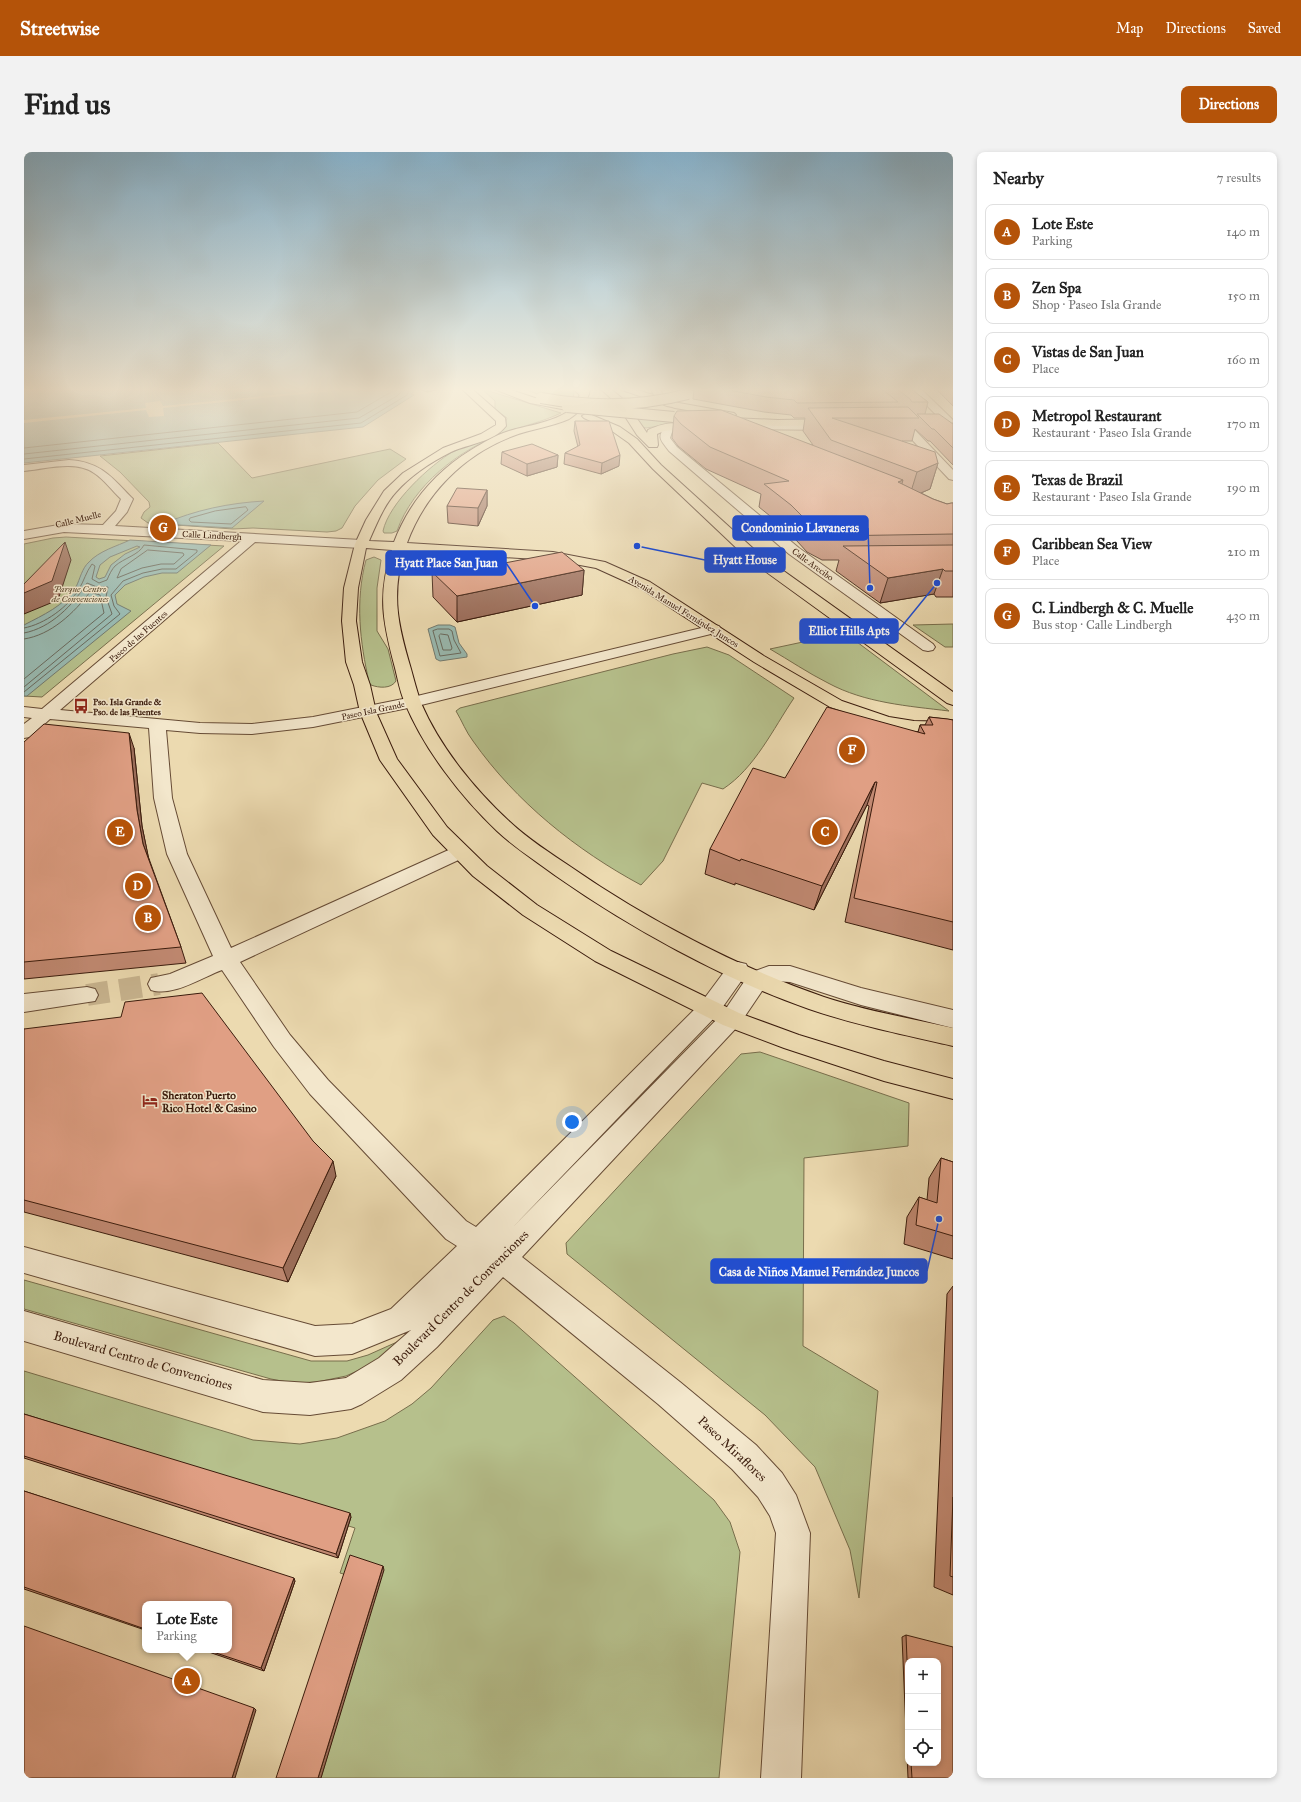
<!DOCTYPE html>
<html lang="en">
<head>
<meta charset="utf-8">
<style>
	body { margin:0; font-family:"IM FELL Great Primer",serif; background:#f2f2f2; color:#222 }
	.controls { position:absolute; right:12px; bottom:12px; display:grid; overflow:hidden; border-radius:8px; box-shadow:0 2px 6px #0003 }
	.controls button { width:36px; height:36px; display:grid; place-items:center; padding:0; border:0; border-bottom:1px solid #e0e0e0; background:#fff; color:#222; font:20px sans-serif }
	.you { position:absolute; left:548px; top:970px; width:14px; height:14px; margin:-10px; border:3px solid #fff; border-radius:50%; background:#1a73e8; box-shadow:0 0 0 6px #1a73e833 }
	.badge { display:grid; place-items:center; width:26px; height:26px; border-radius:50%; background:#b45309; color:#fff; font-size:13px; font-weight:700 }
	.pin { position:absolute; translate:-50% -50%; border:2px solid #fff; box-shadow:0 1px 4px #0006 }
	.popup { position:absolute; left:118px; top:1449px; width:90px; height:52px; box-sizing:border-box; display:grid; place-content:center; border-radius:8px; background:#fff; filter:drop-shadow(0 1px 3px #0005); font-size:13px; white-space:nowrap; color:#767676 }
	.popup b { font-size:15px; color:#222 }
	.popup::after { content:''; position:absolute; left:50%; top:100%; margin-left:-8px; border:8px solid transparent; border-top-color:#fff }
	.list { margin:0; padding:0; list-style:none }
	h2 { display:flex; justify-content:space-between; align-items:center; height:52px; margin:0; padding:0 16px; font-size:17px }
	h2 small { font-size:13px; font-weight:400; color:#767676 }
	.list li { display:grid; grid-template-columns:26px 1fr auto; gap:12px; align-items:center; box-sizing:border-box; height:56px; margin:0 8px 8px; padding:0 8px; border:1px solid #e0e0e0; border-radius:8px }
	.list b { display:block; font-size:15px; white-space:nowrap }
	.list p { margin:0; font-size:13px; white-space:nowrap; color:#767676 }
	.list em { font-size:13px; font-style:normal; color:#767676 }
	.icon { flex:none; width:22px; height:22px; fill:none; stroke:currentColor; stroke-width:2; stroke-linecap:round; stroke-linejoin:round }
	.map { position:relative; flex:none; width:929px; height:1626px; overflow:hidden; border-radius:8px }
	header { display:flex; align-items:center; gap:24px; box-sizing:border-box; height:56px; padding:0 20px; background:#b45309; color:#fff }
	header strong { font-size:19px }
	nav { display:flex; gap:22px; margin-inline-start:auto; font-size:14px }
	.intro { display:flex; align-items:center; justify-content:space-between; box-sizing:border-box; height:96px; padding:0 24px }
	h1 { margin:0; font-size:28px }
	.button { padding:10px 18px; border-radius:8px; background:#b45309; color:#fff; font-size:14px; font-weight:700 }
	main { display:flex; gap:24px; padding:0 24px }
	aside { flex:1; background:#fff; border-radius:8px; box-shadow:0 2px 6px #0003 }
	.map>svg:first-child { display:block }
</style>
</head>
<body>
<header>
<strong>Streetwise</strong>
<nav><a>Map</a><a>Directions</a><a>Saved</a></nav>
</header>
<div class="intro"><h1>Find us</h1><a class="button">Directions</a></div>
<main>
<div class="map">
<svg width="929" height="1626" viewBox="0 0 929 1626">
	<rect width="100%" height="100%" fill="#ecdab0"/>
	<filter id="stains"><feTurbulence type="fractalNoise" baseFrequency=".005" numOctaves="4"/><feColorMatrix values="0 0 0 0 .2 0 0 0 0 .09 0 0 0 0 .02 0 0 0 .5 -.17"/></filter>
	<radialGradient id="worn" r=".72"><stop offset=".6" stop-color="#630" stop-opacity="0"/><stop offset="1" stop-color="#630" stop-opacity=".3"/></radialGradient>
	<path fill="#b6c08c" stroke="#786e4c" d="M458,237l79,24c-19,9 -38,13 -58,20 -44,17 -90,52 -106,98l-5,2h-8l-1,-2c6,-28 47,-66 71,-80 16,-9 35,-12 50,-23l3,-10 -12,-9v-8z
		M501,237h47l2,3 -1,8 -33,-8 -3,2z
		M610,264l60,5 -48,7 -4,-1z
		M194,291l34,35 138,-29 16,10 -28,21 -23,26 -13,22 -6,3 -9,1 -74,-4 -20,1 -85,-6 -7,-5 3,-6 6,-5 -1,-5 -29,-30 -20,-16z
		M42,385l158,9 -182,151 -18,-1v-152l29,-6z
		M350,405l7,3 -4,28v43l11,18 8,32c-5,8 -17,7 -25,4l-2,-3c-9,-40 -14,-81 -3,-122z
		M929,472v23h-8l-32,-22z
		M821,481l104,78c-41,-5 -84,-8 -121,-28 -20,-10 -39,-23 -58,-34z
		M683,495l22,8 65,43c-21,31 -39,70 -71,91l-21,-6 -39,78 -22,24c-65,-35 -125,-83 -168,-144 -7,-9 -11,-20 -17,-30l4,-3 213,-54z
		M736,900l149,51 -1,43 -104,12 -1,188 75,45 -19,207 -9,-48 -35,-83 -50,-52 -198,-161 -1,-11 175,-189z
		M0,1128l287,81h36l21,-6 29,-13 2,2 -22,18 -31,14 -29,6 -24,1 -22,-4 -247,-70z
		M480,1164l10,7 200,177 16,22 10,30 -21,226h-398l57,-194 -38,-11 15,-45 -331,-104v-53l229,69 47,4 37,-6 48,-17 27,-17 19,-16 62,-68z"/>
	<path fill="#99bab1" stroke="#737a6f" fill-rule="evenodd" d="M0,237h388l2,3 -3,2 3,1 -51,32 -339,36z
		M240,349l-32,27 -69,-4c32,-14 66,-21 101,-23z
		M106,388l81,5 -34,28h-15l-18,4 -19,8 -10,10 2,9 14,7 -104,85h-3v-71c19,-10 40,-19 52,-38 4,-8 6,-19 13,-25 10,-11 28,-16 41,-22zM113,394l3,1 -15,7 -14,11 -6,12 -6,2 -3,-2 4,-12 10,-8z
		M414,473h12l5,2 4,16 8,11v3l-27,4 -4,-2 -8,-30z"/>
	<path fill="#ecdab0" d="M309,237h19l-189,19 1,8 -15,1 -3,-7 -122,13v-3l122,-12 -1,-5 15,-2 3,5z"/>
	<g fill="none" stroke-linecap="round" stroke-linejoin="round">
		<path stroke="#6a6a5e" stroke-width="1" d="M0,296l333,-36 39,-23
			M0,302l335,-36 38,-22 7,-7
			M0,307l337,-36 46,-28 2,-6
			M222,355l2,3 -17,14 -40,-2 -2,-2 1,-2 25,-7z
			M124,398l35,3 1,2 -10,9h-13l-19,4 -25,10 4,-9z
			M0,476c21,-4 44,-21 55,-39 5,-8 7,-17 13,-25l3,2 -3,13 7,4 8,-3c2,-5 5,-11 8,-14 9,-8 24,-11 29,-21l53,5v2l-21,17h-14l-19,4 -20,8 -12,14 3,11 6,8 -96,78
			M414,477h11l3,2 2,9 7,13 -21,3 -7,-25z
			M0,481c27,-5 49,-28 63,-50l10,4h11l-2,10 6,17 -88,73
			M417,482l7,1 4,13 -1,2h-8l-4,-14z
			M0,487c27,-4 50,-26 66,-47l10,3 4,18 -80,66"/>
		<path stroke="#c8b48f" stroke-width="22" stroke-dasharray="22 11" stroke-linecap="butt" d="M63,843l72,-11"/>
		<g stroke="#664b35" stroke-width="2">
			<path id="minor" d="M838,237h10l33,26 5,10 43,45v10l-4,-1 -48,-51 -4,-10z
				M887,237h10l31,30 1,2 -1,2h-8z
				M672,272l5,3 -1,2 -28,3 -2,6 7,9 122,101 134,96 2,3 -2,3 -5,1 -5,-1 -134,-96 -120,-103c-7,-10 -13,-13 -4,-24z
				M710,272h100l5,3 -5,3 -104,-1 -1,-2z
				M45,308c31,2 42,16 62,37l2,2 -6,13 -12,14 246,14 4,1 2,3 -2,3 -4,1 -106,-6 -195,168 140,13 52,1 61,-7 100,-20 301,-72 5,1 2,3 -2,3 -306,75 -100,20 -61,7 -52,-1 -34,-3 6,68 15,56 44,94 222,-100 7,-2 7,2 3,4 -3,4 -227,106 50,73 38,45 138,141 10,6 225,-224 29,-39 8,-2 8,2 3,6 -32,45 -205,213 211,-215 27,-40 19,-7h21l71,22 92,22v18l-92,-23 -71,-23 -17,-1 -7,4 -27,40 -217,232 158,125 76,63 26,28 14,22 14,38 -9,245h-40l15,-245 -6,-17 -12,-19 -26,-28 -74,-65 -155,-127 -66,70 -36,33 -39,24 -11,5 -41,6 -47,-3 -239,-71v-30l239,69 47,3 36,-5 33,-20 32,-28 -59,24 -37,2 -291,-83v-26l291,79 37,-2 39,-15 66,-63 -11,-7 -136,-145 -36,-47 -52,-77c-21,8 -49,27 -71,20l-3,-6 3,-6 19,-4 43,-18 -46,-102 -13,-56 -5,-70 -99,-9 -20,18 -6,1v-14l8,-6 -8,-1v-10l18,2 199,-168 -177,-9 -40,7v-8l40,-7 39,1 13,-14 5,-12c-9,-8 -16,-19 -27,-26 -19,-13 -48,-4 -70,-2v-6z
				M63,835l8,2 3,6 -3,6 -71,11v-18z"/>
		</g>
		<g stroke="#3a1b0c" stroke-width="2">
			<path id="major" d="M438,237h10l33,29 1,8c-12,16 -38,18 -55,26 -20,10 -41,24 -55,40 -12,13 -20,33 -27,49l25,1c15,-39 41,-70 77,-92 12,-7 24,-15 38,-19 19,-6 58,-10 69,-30 1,-3 2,-8 2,-12h10c-3,15 -9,22 -21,30 -18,8 -38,10 -56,17 -50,19 -88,58 -106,107l146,9 52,10 45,20 114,74 78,45 47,16 25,4 39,1v10l-39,-1 -28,-5 -56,-19 -76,-45 -114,-74 -44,-20 -43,-8 -149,-9c-13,45 -6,74 7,118 3,11 6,23 10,34 19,44 53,86 89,119 18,17 40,31 61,45 75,52 166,100 253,130 42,14 86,21 129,31v18c-49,-11 -97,-21 -144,-37 -86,-30 -179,-81 -253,-133 -20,-15 -41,-28 -59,-45 -36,-34 -73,-82 -92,-128 -5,-11 -7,-23 -10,-35 -12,-45 -18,-73 -3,-118l-26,-2 -8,40 -2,33 6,41 8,23 6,27 21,47 50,68 40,39 50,39 74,46 128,62 60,22 85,26 69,18v20l-69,-18 -100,-33 -61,-23 -128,-64 -72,-46 -50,-39 -40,-41 -53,-75 -20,-48 -6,-27 -8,-23 -4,-41 2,-33 11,-44 11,-24 18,-29 19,-18 40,-25 38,-14 15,-9v-4z
				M595,237h15l45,14 55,10 2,2 -4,3 46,2 56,-1 5,3 -5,3 -56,1 -58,-3 -4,-1 -1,-2 1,-2 12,-1 -53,-9z"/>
		</g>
		<g stroke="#3a1b0c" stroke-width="2">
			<path id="highway" d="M470,237h14l27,9 32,6 5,3 -5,3 -37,-7z
				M549,237h11l5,5 -2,2h-6z
				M577,237h10l13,11 23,33 1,-3c9,-4 26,-11 33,-3l-1,2 -16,2 -7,3 1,11 -1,2h-8l-12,-12 -20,-31z
				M627,237h10l1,6 14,9 -2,2c-10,3 -20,-8 -23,-17z
				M563,261l33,14 17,12 24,26 96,87 196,140v13l-6,-2 -200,-145 -94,-89 -24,-26 -17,-12 -28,-13 -2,-2z"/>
		</g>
		<use href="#minor" fill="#f3e7cc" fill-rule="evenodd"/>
		<use href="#major" fill="#ecdab0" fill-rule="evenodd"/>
		<use href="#highway" fill="#ecdab0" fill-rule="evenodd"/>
		<g stroke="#3a1b0c" stroke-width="12" stroke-linecap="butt">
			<path id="major-bridge" d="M543,255l107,10"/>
		</g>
		<g stroke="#3a1b0c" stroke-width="12" stroke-linecap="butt">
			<path id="highway-bridge" d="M517,246c50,9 98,9 147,-4"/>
		</g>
		<use href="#major-bridge" stroke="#ecdab0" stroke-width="10"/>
		<use href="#highway-bridge" stroke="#ecdab0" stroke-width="10"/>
	</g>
	<path fill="#c18972" stroke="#3a1b0c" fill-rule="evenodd" d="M396,237h19l-12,3z
		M670,237h217l17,13 -3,12 28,10v41l-23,-24h-2l-13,-12 -3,12h-10l36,22 -8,26 -9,4 12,6 14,5 6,-1v94h-17l-2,-3 -54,9 -44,-32 3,-11h-17l-15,-8 -21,-23 -27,-22 2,-13 -55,-25 -28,-23 -6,-8 2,-22 139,29 -10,-14 2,-13h-11l-3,-3 -27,-3 -71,-13z
		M914,237h15v17l-16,-16z
		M551,269l44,45 -18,8 -37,-10 1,-11 13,-6 -4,-16z
		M478,300l56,3 -1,12 -30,9 -26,-12z
		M463,338v16l-9,20 -30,-3 -1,-17z
		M465,414l95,4 -2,25 -125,27 -24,-25 -1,-25z
		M905,565l24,3v230l-108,-28 24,-116 -2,-1 -53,105 -79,-27v2l-30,-11 5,-25 75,-71 133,-46 2,-7h5z
		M0,590l110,6 8,78 6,30 33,91 5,16 -162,16z
		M0,877l312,147 -48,106 -264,-70z
		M917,1006l12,4v97l-49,-15 3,-27 12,-20 8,3 2,-22z
		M929,1134v309l-19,-8 13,-293z
		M0,1262l327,103 -13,41 -314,-100z
		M0,1339l271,90 -31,90 -61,-21h26l-84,-46v26l-121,-41z
		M882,1483l47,143h-45l-6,-141zM884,1509l30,102h-30z"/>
	<path fill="#9d6f5c" stroke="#3a1b0c" d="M403,237h12l-12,3z
		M534,303l-1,12 -30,9v-12z
		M596,303l-1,11 -18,8 1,-11z
		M914,311l-8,26 -21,9 8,-26z
		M879,328l-7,24 2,-22z
		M463,338v16l-9,20v-18z
		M41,390l6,18 -13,40 -34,14v-21z
		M919,417l-9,25 -54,9 8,-25z
		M560,418l-2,25 -125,27v-26z
		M105,581l5,15 8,78 7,34 -6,-16 -6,-34z
		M851,630l-8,23 -53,105 8,-24z
		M309,1009l3,15 -48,106 -5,-14z
		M326,1361l1,4 -13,41 -2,-4z
		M359,1414l1,4 -63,208h-3z
		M270,1426l1,3 -31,90 -3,-3z
		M230,1556l2,2 -21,68h-3z"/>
	<path fill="#e09f84" stroke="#3a1b0c" d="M699,237h159l16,13 -101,1 -3,-3 -28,-3z
		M873,237h14l17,13h-16l-2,-3z
		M884,255l11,11h-87l103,34 3,11 -21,9 -86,-32 -23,-32z
		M697,258l182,70 -5,2 35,17 14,5 4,-1h2v31l-125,2 -15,-9 -22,-22 -27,-21 25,-3 -79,-34 -29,-23 -7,-8 3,-5z
		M893,262h22l14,10v24l-19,-19h-2z
		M551,269h34l11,34 -18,8 -37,-10 15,-8z
		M508,292l26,11 -31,9 -25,-12z
		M433,336l30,2 -9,18 -31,-2z
		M41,390l-13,39 -28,12v-9z
		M929,393v26h-8l-2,-2 -55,9 -45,-32z
		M538,400l22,18 -127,26 -25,-24 52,-11 5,5z
		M803,555l98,27 -5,-9h13l-4,-8 19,2 5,1v202l-99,-24 23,-116h-2l-53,104 -81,-27 -1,2 -30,-12 43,-81 32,10z
		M20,572l85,9 8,77 6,34 38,103 -157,15v-220z
		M178,841l111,148 20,20 -50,107 -259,-68v-171l97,-12 4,-15z
		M917,1006l12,4v74l-37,-11 3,-28 18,6z
		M0,1262l326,99 -14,41 -312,-98z
		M0,1339l270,87 -33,90 -54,-18h22v-46h-84v25l-121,-42z
		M929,1345v80l-3,-1z
		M326,1403l33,11 -65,212h-42z
		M0,1474l230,82 -22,70h-208z
		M882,1483l47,12v131h-41l-1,-15h27v-102h-30v23z"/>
	<linearGradient id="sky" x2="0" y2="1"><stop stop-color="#88b6d2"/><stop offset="0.51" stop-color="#f6eedb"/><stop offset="1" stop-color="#f6eedb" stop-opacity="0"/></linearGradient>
	<rect width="929" height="465" fill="url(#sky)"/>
	<defs>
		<g id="bus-bare" transform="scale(1.2)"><path d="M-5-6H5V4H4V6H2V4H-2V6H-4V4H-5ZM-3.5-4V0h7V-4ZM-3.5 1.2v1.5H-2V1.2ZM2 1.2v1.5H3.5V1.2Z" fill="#8f2418" stroke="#f3e7cc" stroke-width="2.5" paint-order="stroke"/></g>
		<g id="hotel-bare" transform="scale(1.2)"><path d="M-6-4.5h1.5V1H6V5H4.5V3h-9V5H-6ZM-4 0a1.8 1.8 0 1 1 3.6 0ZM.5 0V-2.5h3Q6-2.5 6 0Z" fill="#8f2418" stroke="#f3e7cc" stroke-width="2.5" paint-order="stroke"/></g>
	</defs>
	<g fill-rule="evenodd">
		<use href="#bus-bare" x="57" y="554"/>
		<use href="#hotel-bare" x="126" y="949"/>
	</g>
	<g text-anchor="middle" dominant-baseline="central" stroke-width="3" stroke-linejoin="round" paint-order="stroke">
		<g font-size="9" fill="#3a1b0c" stroke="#f3e7cc">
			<text transform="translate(54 367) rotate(-14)">Calle Muelle</text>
			<text transform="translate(188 383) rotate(3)">Calle Lindbergh</text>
			<text transform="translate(789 412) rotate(36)">Calle Arecibo</text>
			<text transform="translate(660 459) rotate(32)">Avenida Manuel Fernández Juncos</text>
			<text transform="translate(114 484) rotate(-41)">Paseo de las Fuentes</text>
			<text transform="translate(349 558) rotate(-12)">Paseo Isla Grande</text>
		</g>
		<g font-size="9" font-style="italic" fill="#5f4d32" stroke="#f3e7cc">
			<text x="56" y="436">Parque Centro<tspan x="56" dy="10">de Convenciones</tspan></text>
		</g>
		<g font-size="9" font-weight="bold" fill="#3a1b0c" stroke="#f3e7cc" text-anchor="start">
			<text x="69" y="549">Pso. Isla Grande &amp;<tspan x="69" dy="10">Pso. de las Fuentes</tspan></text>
		</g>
		<g font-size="11" font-weight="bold" fill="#3a1b0c" stroke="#f3e7cc" text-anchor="start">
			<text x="138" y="943">Sheraton Puerto<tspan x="138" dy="13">Rico Hotel &amp; Casino</tspan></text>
		</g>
		<g font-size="13" fill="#3a1b0c" stroke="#f3e7cc">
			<text transform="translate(437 1146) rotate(-45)">Boulevard Centro de Convenciones</text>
			<text transform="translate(119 1209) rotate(16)">Boulevard Centro de Convenciones</text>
			<text transform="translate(708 1297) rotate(43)">Paseo Miraflores</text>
		</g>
	</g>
	<path fill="none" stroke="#1d4ed8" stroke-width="1.5" d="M846 436L844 376M613 394L681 408M511 454L482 411M913 431L874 479M915 1067L903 1119"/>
	<g fill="#1d4ed8" stroke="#f3e7cc" stroke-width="1.5">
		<circle cx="846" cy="436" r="4"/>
		<circle cx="613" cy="394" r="4"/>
		<circle cx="511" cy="454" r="4"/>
		<circle cx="913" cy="431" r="4"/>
		<circle cx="915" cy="1067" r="4"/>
	</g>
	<g fill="#1d4ed8" stroke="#1d4ed8" stroke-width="1.5">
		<rect x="709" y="364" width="135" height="24" rx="4"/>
		<rect x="681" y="396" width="80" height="24" rx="4"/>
		<rect x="362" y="399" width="120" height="24" rx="4"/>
		<rect x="776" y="467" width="98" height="24" rx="4"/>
		<rect x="687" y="1107" width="216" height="24" rx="4"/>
	</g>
	<g font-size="12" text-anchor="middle" font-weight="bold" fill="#fff">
		<text x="776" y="380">Condominio Llavaneras</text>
		<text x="721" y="412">Hyatt House</text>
		<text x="422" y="415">Hyatt Place San Juan</text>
		<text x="825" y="483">Elliot Hills Apts</text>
		<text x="795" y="1124">Casa de Niños Manuel Fernández Juncos</text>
	</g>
	<rect width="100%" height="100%" filter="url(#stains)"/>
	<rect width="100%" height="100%" fill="url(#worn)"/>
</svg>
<div class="controls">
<button>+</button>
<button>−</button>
<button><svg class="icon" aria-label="locate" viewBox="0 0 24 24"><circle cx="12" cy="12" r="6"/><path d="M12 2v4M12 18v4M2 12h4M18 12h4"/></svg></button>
</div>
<div class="you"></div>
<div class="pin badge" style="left:163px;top:1529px">A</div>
<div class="popup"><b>Lote Este</b>Parking</div>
<div class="pin badge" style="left:124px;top:766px">B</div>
<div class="pin badge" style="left:801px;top:680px">C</div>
<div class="pin badge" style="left:114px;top:734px">D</div>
<div class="pin badge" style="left:96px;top:680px">E</div>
<div class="pin badge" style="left:828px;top:598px">F</div>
<div class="pin badge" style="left:139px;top:376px">G</div>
</div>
<aside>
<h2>Nearby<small>7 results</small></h2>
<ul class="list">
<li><span class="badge">A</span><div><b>Lote Este</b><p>Parking</p></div><em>140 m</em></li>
<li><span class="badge">B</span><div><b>Zen Spa</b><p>Shop · Paseo Isla Grande</p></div><em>150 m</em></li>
<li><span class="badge">C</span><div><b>Vistas de San Juan</b><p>Place</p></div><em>160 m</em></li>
<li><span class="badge">D</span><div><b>Metropol Restaurant</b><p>Restaurant · Paseo Isla Grande</p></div><em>170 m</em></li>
<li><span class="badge">E</span><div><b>Texas de Brazil</b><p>Restaurant · Paseo Isla Grande</p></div><em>190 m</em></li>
<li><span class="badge">F</span><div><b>Caribbean Sea View</b><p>Place</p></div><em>210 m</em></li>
<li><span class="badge">G</span><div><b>C. Lindbergh &amp; C. Muelle</b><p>Bus stop · Calle Lindbergh</p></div><em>430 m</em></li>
</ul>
</aside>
</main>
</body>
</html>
